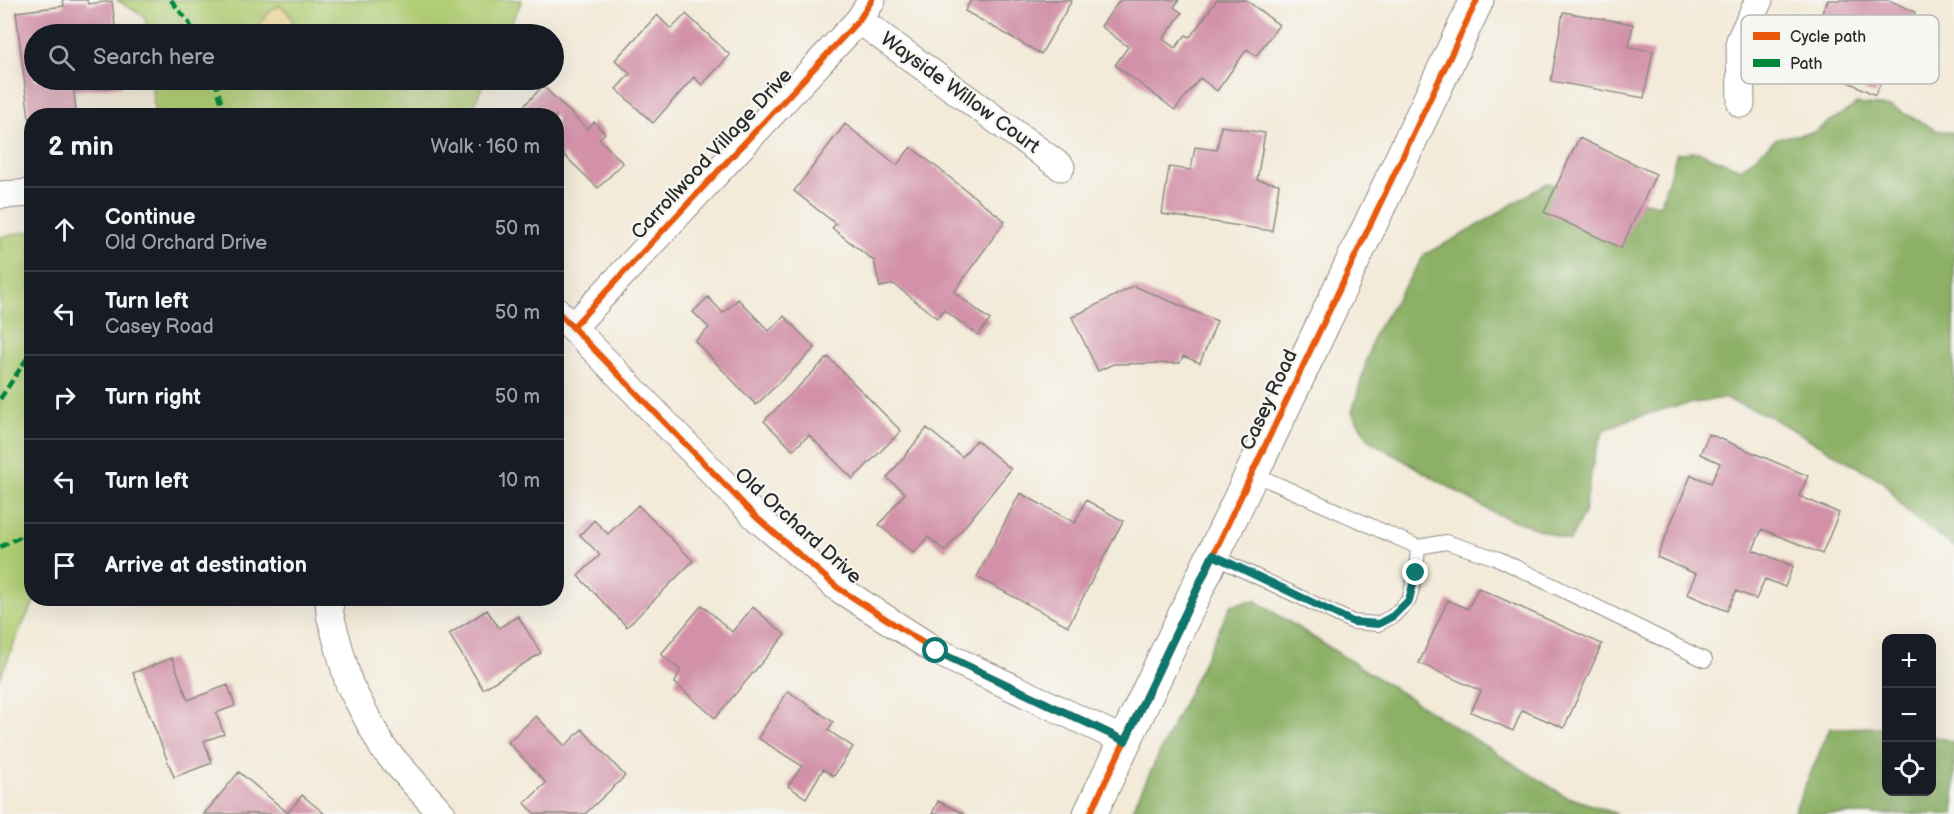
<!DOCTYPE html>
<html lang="en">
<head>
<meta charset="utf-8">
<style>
	body { margin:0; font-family:"Balsamiq Sans",sans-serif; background:#242831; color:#f1f3f6 }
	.controls { position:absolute; right:18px; bottom:18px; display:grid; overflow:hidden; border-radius:12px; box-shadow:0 6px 24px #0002 }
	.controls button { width:54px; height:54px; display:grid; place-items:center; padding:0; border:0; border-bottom:2px solid #363941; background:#171b24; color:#f1f3f6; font:30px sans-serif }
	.stop { position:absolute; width:18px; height:18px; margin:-14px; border:4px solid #0f766e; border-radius:50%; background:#fff }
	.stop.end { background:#0f766e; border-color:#fff; box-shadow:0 2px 6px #0008 }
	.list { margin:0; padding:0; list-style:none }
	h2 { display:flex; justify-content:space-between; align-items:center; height:78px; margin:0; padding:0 24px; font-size:26px }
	h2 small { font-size:20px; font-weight:400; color:#9ea1a6 }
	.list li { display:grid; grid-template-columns:39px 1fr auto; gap:18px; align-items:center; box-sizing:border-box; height:84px; padding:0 24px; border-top:2px solid #363941 }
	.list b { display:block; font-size:22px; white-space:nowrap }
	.list p { margin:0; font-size:20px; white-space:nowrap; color:#9ea1a6 }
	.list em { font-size:20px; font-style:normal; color:#9ea1a6 }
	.icon { flex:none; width:33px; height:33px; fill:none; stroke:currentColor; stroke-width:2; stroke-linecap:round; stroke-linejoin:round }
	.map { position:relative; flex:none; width:1954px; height:814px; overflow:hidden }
	.search { position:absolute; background:#171b24; box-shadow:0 6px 24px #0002; left:24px; top:24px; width:540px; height:66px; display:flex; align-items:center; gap:15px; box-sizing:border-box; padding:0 21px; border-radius:33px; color:#9ea1a6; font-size:22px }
	.panel { position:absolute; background:#171b24; box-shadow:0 6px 24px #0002; left:24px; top:108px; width:540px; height:498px; border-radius:24px }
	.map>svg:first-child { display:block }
</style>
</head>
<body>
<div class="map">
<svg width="1954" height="814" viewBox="0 0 1954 814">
	<rect width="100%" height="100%" fill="#f6f6f2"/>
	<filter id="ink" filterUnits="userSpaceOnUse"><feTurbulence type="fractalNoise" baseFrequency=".0167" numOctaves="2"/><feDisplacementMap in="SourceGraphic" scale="12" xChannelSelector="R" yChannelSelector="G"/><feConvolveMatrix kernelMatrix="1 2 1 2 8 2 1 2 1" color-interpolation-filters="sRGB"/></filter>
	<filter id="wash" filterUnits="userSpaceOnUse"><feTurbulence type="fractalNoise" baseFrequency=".008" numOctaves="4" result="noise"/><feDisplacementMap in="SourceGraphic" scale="24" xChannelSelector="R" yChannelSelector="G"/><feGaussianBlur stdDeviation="1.35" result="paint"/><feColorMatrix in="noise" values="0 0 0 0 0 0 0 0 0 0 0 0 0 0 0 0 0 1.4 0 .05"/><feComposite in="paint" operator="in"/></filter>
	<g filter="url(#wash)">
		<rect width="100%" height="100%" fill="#f3ead8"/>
		<path fill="#b1ce75" stroke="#6e7c50" stroke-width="1.5" d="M117,0h405l-16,34h-359l-2,-17z
			M151,80h334l-16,36 -314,-1z
			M31,231l1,367 4,1 -17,32 -19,47v-441z"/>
		<path fill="#8cb166" stroke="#5c6e48" stroke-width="1.5" d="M1857,104l35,3 44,23 18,3v334l-2,4 2,2v74l-47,-35 -24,-31 -118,-67 -42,-16 -51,9 -42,12 -26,11 -9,23 -11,60 -14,28 -76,-28 -124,-72 -18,-28 22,-79 51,-80 44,-23 78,-48 113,22 17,-52 22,-1 42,17 36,-31 37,-6z
			M1254,600l309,195 54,19h-487l101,-209z
			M1886,727v65h46v-56l22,6v72h-161l37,-86z"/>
		<path fill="#eeda9e" stroke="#8c8264" stroke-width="1.5" d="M280,6c14,9 19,23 1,28 -8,2 -18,1 -26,0 4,-11 13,-25 25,-28z"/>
		<g id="blocks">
			<path fill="#d291a8" d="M63,0h24l1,4 24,-3 4,33h-82v46h87l1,6 -48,5 2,22 -44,3v2h-3l-13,-106 48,-6z
				M971,0h101l-31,54 -76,-43z
				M1120,0h59l-5,7 8,6 -19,26 12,9 11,-13 4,2 27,-37h29l33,25 -23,31 -9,-7 -30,42 -17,-13 -25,32 -60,-45 13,-18 -27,-21z
				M1828,0h61l26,12 -40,83 -37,-18 10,-21 -19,-8 10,-21 -19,-10z
				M1563,12l70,12 -4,23 24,4 -9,47 -93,-17z
				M686,14l44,41 -28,30 -8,-8 -41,46 -37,-34 14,-15 -15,-14 42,-45 14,14z
				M543,86l44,43 7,-7 11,11 -6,6 24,24 -25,25 -35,-34 -7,24v-62h-42z
				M845,124l52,41 14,-18 94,74 -51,71 36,28 -12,15 -34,-25 -7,8 -43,-34 -14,3 -6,-26 -42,-33 4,-4 -42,-33z
				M1221,126l44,7 -8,47 22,4 -7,47 -110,-17 7,-47 22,3 4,-23 22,3z
				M1579,138l77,36 -35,74 -77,-36z
				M1134,286l83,35 -17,42 -17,-7 -3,7 -67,1 -15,7 -26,-54z
				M708,297l15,16 15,-14 31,32 15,-15 31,32 -59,57 -61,-64 14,-13 -16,-16z
				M828,357l73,74 -48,48 -44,-44 -16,15 -29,-29z
				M927,428l35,29 14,-17 35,29 -66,82 -17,-14 -14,16 -35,-28 26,-32 -18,-15z
				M1709,434l99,42 -9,20 40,17 -17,41 -60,-25 -9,21 40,16 -8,21 -20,-8 -9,20 -20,-8 -9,20 -40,-17 9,-20 -39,-17 34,-82 20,8 9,-20 -20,-9z
				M1020,493l55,30 11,-23 37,21 -55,105 -91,-49z
				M638,505l55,56 -66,66 -49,-51 22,-21 -20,-20 14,-15 14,14z
				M1478,588l124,56 -38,84 -42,-18 -9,21 -42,-19 10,-21 -62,-28 29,-63 20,9z
				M702,605l30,27 21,-25 32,28 -70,83 -40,-35 5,-13 -19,-16z
				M487,610l12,18 19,-12 23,37 -58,36 -34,-55z
				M172,658l16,42 40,-15 7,21 -19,7 8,21 -20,7 8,22 -38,14 -41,-104z
				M788,691l45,31 -5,8 25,17 -19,29 -11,-7 -17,29 -18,-12 14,-20 -44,-28z
				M536,716l29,30 17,-17 43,47 -40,38h-50l-10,-11 21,-20 -38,-41z
				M239,772l49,41 14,-18 23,19h-121z
				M938,801l26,13h-32z"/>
		</g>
	</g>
	<g filter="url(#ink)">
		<use href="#blocks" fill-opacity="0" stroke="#8f8a82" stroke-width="1.5"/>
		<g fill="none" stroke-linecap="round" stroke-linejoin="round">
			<g stroke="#8f8a82" stroke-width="16">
				<path id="lane" d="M1252,473l166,74
					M1213,556l140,66 25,2 15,-8 16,-16 7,-27 2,-26 28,-5 53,17 206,101"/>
			</g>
			<g stroke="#8f8a82" stroke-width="29">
				<path id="street" d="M859,20l202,147
					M1741,104l-1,-64 19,-40
					M0,195l32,-2
					M556,310l201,208 81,70 98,63 189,90
					M573,327l286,-307 13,-20
					M329,598l1,17 19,69 34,64 59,66"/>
			</g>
			<g stroke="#8f8a82" stroke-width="35">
				<path id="secondary" d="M1090,814l387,-814"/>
			</g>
			<use href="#lane" stroke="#fff" stroke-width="14"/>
			<use href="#street" stroke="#fff" stroke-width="27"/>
			<use href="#secondary" stroke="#fff" stroke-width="33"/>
			<path stroke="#00873e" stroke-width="4.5" stroke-dasharray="9 4.5" stroke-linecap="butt" d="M171,0l18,23 6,11
				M215,80l10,36
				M0,399l32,-48
				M0,547l32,-16"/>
			<g stroke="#f6f6f2" stroke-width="10">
				<path id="cycleway" d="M556,310l201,208 81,70 98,63 189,90
					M573,327l286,-307 13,-20
					M1090,814l387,-814"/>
			</g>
			<use href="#cycleway" stroke="#e8590c" stroke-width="6"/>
		</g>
	</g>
	<g fill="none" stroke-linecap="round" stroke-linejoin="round" filter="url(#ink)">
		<path stroke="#0f766e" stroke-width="8" d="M936,651l189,90 88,-186 140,67 25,2 15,-8 16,-16 7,-27"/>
	</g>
	<g text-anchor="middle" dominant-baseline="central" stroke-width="4.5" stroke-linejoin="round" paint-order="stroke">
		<g font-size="20" fill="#2b2b2b" stroke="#f6f6f2">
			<text transform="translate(960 93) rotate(36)">Wayside Willow Court</text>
			<text transform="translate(712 154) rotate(-47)">Carrollwood Village Drive</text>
			<text transform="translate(1269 400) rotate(-65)">Casey Road</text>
			<text transform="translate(798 526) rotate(42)">Old Orchard Drive</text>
		</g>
	</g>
	<rect x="1741" y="15" width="198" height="69" rx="9" fill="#f6f6f2" stroke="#b9b9b6" stroke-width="1.5"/>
	<rect x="1753" y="32" width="27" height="8" fill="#e8590c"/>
	<rect x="1753" y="59" width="27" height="8" fill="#00873e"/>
	<g font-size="16" fill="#2b2b2b">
		<text x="1790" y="42">Cycle path</text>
		<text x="1790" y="69">Path</text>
	</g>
</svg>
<div class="controls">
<button>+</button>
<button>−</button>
<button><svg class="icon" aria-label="locate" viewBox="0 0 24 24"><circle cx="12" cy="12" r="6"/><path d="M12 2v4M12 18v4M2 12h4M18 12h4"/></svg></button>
</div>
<div class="stop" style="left:936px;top:651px"></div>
<div class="stop end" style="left:1416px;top:573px"></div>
<div class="search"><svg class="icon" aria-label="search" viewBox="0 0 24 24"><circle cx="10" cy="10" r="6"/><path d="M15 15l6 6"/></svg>Search here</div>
<section class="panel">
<h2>2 min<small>Walk · 160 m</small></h2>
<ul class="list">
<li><svg class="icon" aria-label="ahead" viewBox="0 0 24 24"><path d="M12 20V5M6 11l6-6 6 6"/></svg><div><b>Continue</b><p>Old Orchard Drive</p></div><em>50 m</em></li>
<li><svg class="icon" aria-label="left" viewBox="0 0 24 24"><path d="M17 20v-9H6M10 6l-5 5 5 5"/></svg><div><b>Turn left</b><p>Casey Road</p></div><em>50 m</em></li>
<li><svg class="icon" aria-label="right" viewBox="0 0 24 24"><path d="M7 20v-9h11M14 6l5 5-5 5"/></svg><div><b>Turn right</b></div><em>50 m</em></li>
<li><svg class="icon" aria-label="left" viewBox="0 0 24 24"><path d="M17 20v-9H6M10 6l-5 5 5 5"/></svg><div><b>Turn left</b></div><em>10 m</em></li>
<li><svg class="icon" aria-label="arrive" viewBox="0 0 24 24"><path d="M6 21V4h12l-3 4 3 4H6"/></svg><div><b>Arrive at destination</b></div></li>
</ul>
</section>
</div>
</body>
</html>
